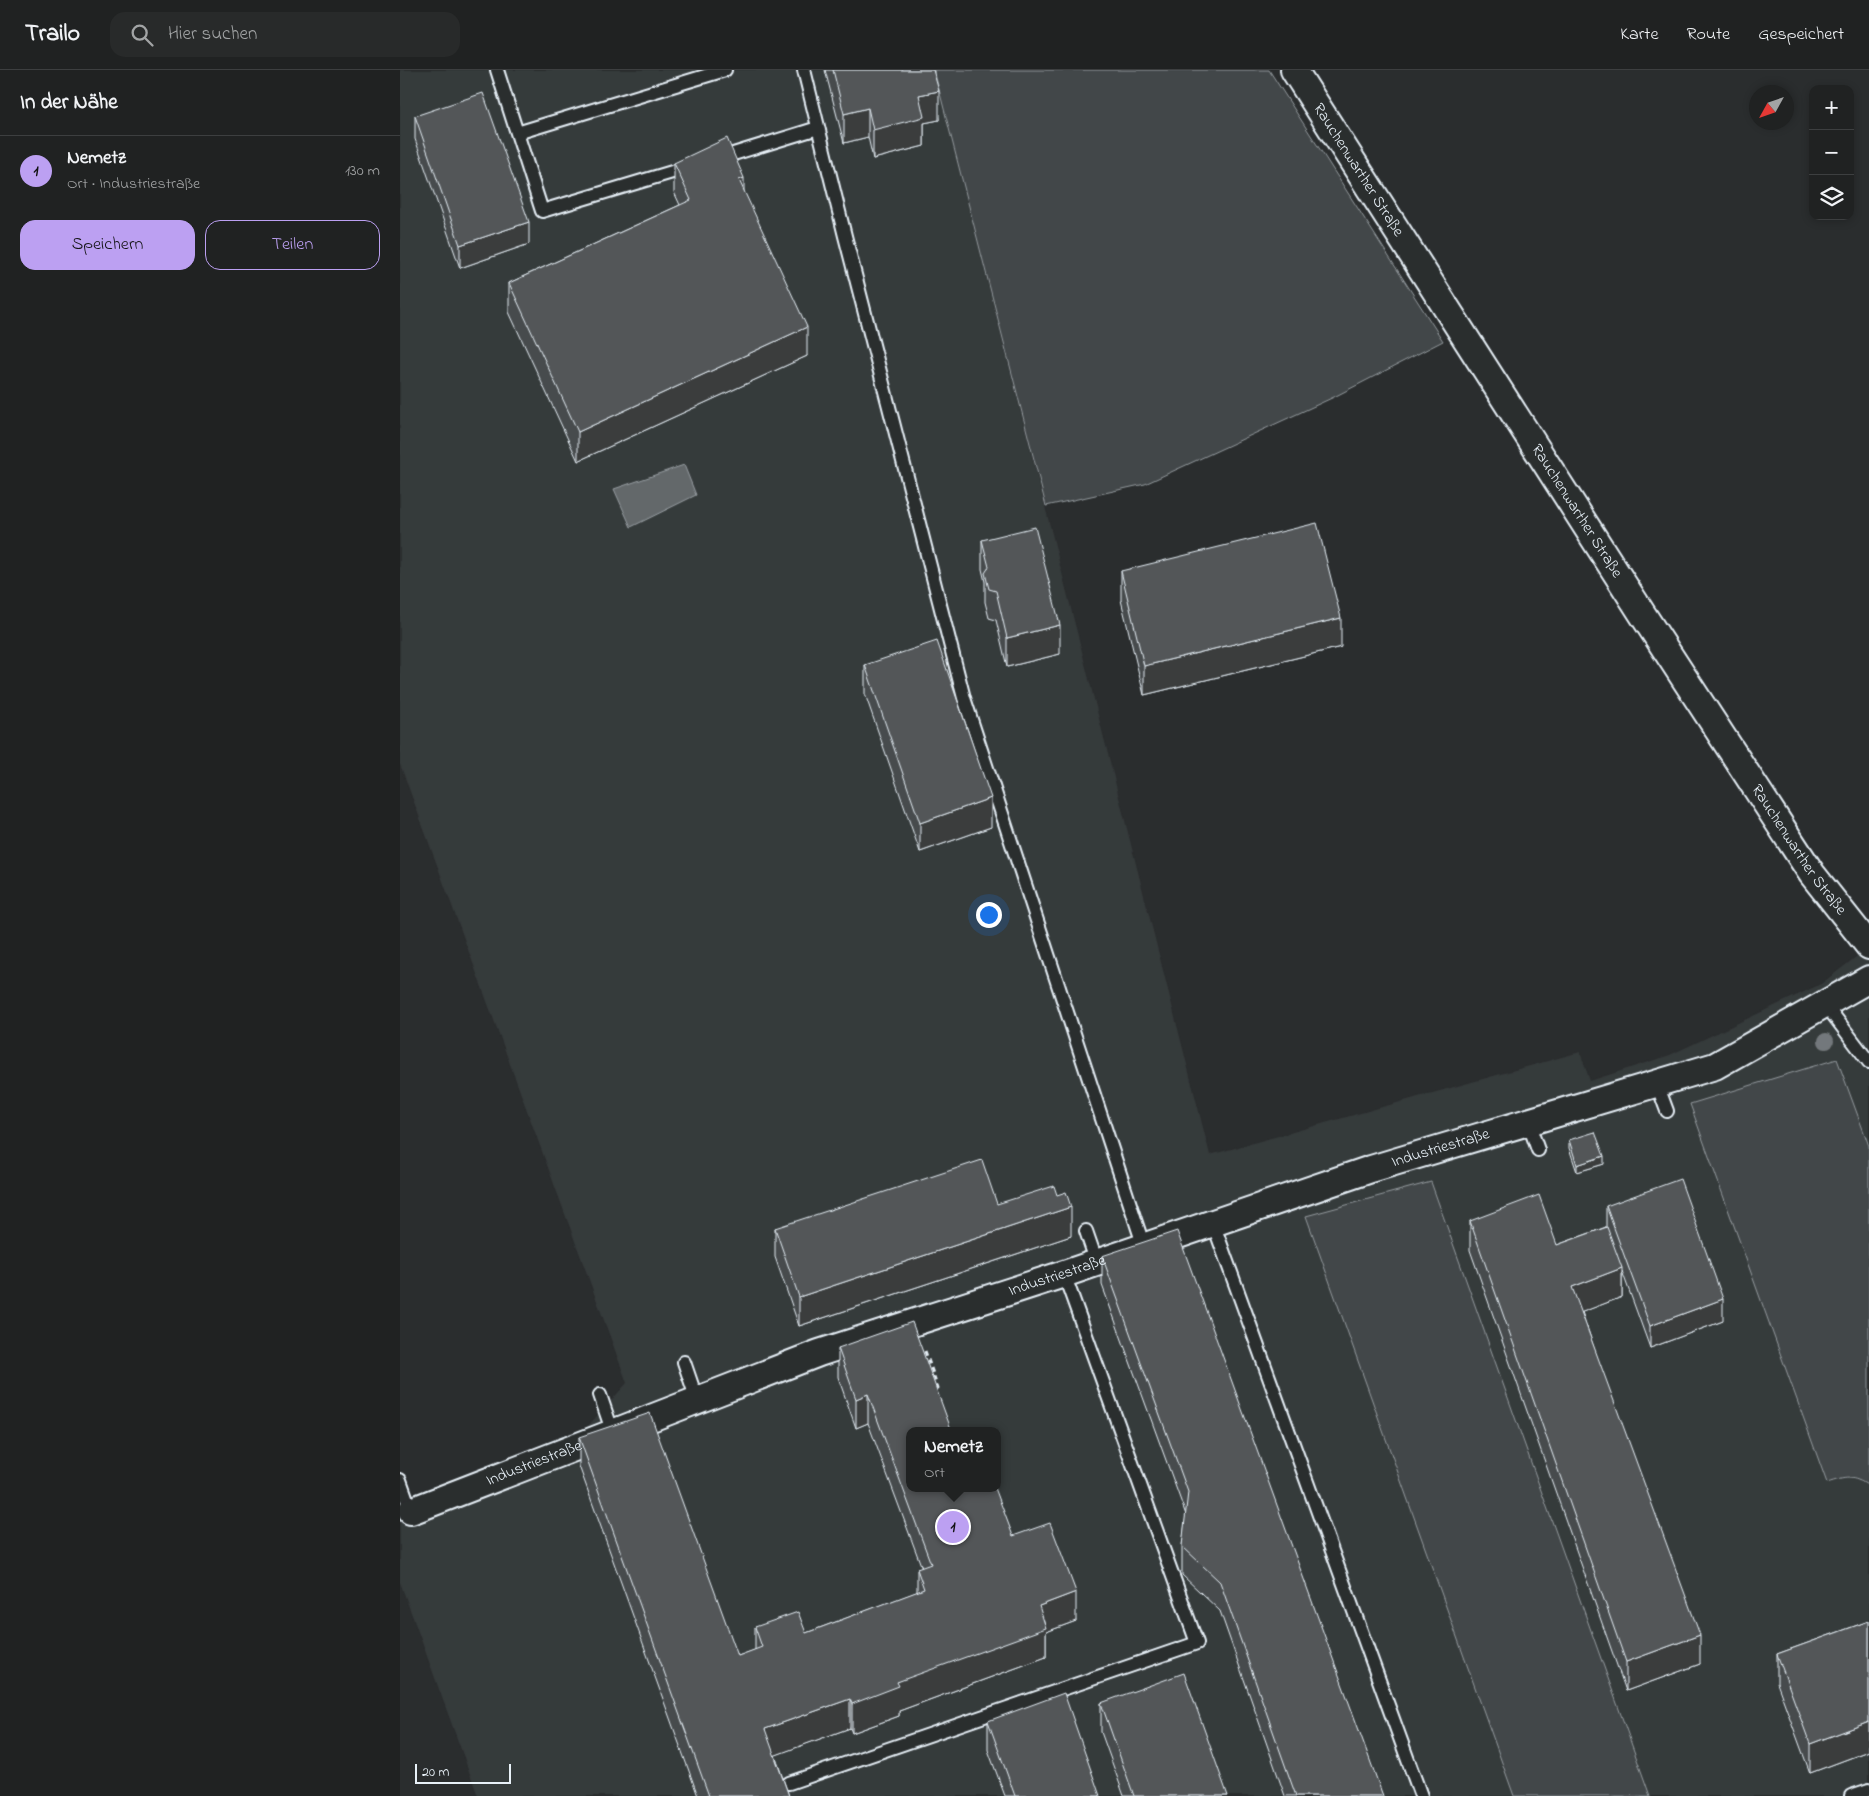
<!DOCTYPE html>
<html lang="de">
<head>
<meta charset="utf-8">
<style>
	body { margin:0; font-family:"Indie Flower",sans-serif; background:#282a2a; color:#f1f3f6 }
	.controls { position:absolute; right:15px; top:15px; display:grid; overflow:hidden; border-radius:10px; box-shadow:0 2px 8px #0003 }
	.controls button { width:45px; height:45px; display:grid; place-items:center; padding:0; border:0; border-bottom:1px solid #3d3f40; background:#202222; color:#f1f3f6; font:25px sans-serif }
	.compass { position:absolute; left:1349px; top:15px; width:45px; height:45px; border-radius:50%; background:#202222; box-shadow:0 2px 8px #0003; rotate:230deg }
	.scale { position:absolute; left:15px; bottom:12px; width:96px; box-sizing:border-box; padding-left:5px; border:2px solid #e8f1f8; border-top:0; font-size:14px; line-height:18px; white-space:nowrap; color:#e8f1f8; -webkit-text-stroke:4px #2a2d2e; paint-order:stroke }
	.you { position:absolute; left:588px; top:844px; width:18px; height:18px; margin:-12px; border:4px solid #fff; border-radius:50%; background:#1a73e8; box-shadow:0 0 0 8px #1a73e833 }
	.badge { display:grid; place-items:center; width:32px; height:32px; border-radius:50%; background:#bca0f2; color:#111; font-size:16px; font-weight:700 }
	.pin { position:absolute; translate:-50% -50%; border:2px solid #fff; box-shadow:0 1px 5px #0006 }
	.popup { position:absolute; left:506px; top:1357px; width:95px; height:65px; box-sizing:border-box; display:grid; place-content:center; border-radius:10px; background:#202222; filter:drop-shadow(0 1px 4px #0005); font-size:16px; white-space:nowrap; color:#a2a4a5 }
	.popup b { font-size:19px; color:#f1f3f6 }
	.popup::after { content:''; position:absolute; left:50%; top:100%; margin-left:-10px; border:10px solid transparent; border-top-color:#202222 }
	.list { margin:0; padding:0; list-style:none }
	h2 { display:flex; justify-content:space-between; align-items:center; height:65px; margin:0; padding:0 20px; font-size:21px }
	h2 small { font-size:16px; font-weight:400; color:#a2a4a5 }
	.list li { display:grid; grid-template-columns:32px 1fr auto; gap:15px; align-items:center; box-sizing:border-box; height:70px; padding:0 20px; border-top:1px solid #3d3f40 }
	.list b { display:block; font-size:19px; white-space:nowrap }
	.list p { margin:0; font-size:16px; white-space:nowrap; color:#a2a4a5 }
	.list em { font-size:16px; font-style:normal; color:#a2a4a5 }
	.actions { display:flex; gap:10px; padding:15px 20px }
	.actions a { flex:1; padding:11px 0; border:1px solid #bca0f2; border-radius:15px; text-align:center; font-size:18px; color:#bca0f2 }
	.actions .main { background:#bca0f2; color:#111 }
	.icon { flex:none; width:28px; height:28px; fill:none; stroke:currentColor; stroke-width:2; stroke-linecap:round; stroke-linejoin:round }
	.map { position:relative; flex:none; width:1469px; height:1726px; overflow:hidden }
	header { display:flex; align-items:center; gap:30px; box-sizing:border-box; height:70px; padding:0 25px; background:#202222; border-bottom:1px solid #3d3f40 }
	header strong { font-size:24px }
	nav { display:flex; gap:28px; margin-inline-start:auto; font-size:18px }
	.search { width:350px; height:45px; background:#282a2a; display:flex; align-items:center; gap:12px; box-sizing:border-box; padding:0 18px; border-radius:15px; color:#a2a4a5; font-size:19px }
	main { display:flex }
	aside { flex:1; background:#202222 }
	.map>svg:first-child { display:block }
</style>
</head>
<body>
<header>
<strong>Trailo</strong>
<div class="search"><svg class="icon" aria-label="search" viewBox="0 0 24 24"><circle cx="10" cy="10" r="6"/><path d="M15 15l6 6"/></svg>Hier suchen</div>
<nav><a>Karte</a><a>Route</a><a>Gespeichert</a></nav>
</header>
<main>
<aside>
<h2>In der Nähe<small></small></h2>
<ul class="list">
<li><span class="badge">1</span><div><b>Nemetz</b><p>Ort · Industriestraße</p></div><em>130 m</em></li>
</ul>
<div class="actions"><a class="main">Speichern</a><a>Teilen</a></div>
</aside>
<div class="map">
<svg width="1469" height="1726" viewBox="0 0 1469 1726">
	<rect width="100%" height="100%" fill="#2a2d2e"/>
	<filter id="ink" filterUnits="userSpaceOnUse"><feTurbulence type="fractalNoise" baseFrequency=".02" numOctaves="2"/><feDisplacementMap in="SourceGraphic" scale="10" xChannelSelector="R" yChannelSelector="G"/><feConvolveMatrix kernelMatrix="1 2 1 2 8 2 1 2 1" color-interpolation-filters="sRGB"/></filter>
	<g filter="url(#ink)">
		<path fill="#363a3b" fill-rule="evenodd" d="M0,0h534l276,1085 370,-103 10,29 80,-26 151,-71 48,-37v849h-1391l-78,-214v-81l178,-64 49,-54 -227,-619zM509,1361h88v57h-88z"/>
		<path fill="#424648" stroke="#959ca0" d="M534,0h335l174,271 -109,56 -189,87 -99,22z
			M1437,989l32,87v340c-17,-11 -23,-9 -42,-3l-137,-379z
			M1031,1112l219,614h-136l-208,-580z"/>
		<path fill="#63686b" stroke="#989fa3" d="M284,395l12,30 -65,32 -17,-38z"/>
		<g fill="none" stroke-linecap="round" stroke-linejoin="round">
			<g stroke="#e8f1f8" stroke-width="16">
				<path id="lane" d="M97,0l20,63 208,-63
					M404,0l41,166 119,462 180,549
					M117,63l25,78 147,-44
					M317,89l101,-31
					M1425,934l44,58
					M1257,1014l10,27
					M1128,1052l10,28
					M813,1153l208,573
					M686,1161l11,32
					M284,1292l13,38
					M200,1325l13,38
					M0,1410l11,31
					M389,1713l408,-140 -133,-369
					M1451,1726l18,-6"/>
			</g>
			<g stroke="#e8f1f8" stroke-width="30">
				<g id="street">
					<path id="s1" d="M894,0l351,548 167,256 57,72"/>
					<path id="s2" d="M11,1441l408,-158 245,-79 307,-105 344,-103 154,-87"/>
				</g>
			</g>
			<path stroke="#e8f1f8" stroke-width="3" stroke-dasharray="5 4" stroke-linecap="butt" d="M525,1281l13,37 -4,2"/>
			<use href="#lane" stroke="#2a2d2e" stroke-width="12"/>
			<use href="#street" stroke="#2a2d2e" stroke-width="26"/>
		</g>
		<circle fill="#73787b" cx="1426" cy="971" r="8"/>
		<path fill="#474b4d" stroke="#e8f1f8" d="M425,0h108l6,50 -15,3v23l-51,13 -5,-22 -24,6z
			M15,46l114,128 -69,24 -45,-129z
			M274,93l70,29 63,164 -229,105 -69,-149v-29l171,-78 -6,-13z
			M582,470l78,114 -53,13 -11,-47 -7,-2 -4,-16v-20l-3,-13z
			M721,501l220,76 -197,48 -23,-95z
			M465,595l126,162 -71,25 -55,-158z
			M1169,1070l35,24 -27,8 -8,-24z
			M597,1134l74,32 -272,90 -24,-69v-29z
			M1206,1136l117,115 -73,27 -28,-77v26l-40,15 118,352 -74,27 -156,-441v-29l87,24 49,-18z
			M702,1186l281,540h-98l-65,-185 -38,-36v-29l4,-31 -84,-230z
			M438,1278l113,83h-42l104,105 63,85 -30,11v25l-147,54v5l-47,17 -2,-5 -75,27 14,41h-91l-119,-330v-29l159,219 17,-6v-23l51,6 111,-41v-23l5,-1 -54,-145 -12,5 -18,-51z
			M1469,1551v130l-59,22 -33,-90v-29z
			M701,1633l127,93h-104l-23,-64z
			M588,1651l112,75h-95l-17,-46z"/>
		<path fill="#3a3d3e" stroke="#e8f1f8" d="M539,21v29l-15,3v23l-51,13v-29l46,-35z
			M468,38v29l-24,6v-29z
			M344,108v29l-5,-27z
			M129,152v22l-69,24v-23z
			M407,257v29l-229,105v-29z
			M941,548v29l-197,48v-29z
			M660,555v29l-53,13v-29z
			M591,728v29l-71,25v-29z
			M1204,1086v8l-27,8v-7z
			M671,1137v29l-272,90v-29z
			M1222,1198v29l-50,19v-29z
			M1323,1229v22l-73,27v-22z
			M468,1324v29l-12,5v-29z
			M676,1522v29l-30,11v25l-147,54v5l-47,17v-29l45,-22 142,-76z
			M1300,1565v29l-74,27v-29z
			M450,1629v29l-85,31v-30z
			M1469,1652v29l-59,22v-29z"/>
		<path fill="#535759" stroke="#e8f1f8" d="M433,0h100l6,21 -20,4 5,22 -51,13 -5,-22 -24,6z
			M83,23l46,129 -69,23 -45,-129z
			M327,68l17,40 -5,2 68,147 -229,105 -69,-149 182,-83 -17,-37z
			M917,453l24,95 -197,48 -23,-95z
			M635,457l25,98 -53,13 -11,-47 -7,-2 -4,-16 4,-6 -7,-27z
			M537,571l54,157 -71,25 -55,-158z
			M1195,1062l9,24 -27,9 -8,-25z
			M582,1090l15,44 57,-18 3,9 9,-3 5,15 -272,90 -24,-69z
			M1280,1109l43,120 -73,27 -44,-120z
			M1139,1125l18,50 50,-18 15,41 -50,19 128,348 -74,27 -156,-441z
			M777,1161l206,565h-87l-76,-214 -38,-36 6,-54 -86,-236z
			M512,1252l39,107 -5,2h-37v57h86l18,48 37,-13 26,69 -37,14 7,22 -149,54 2,4 -47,18 -2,-5 -85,30 24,67h-80l-130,-359 71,-24 88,243 24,-9 -7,-20 43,-15 8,21 118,-44 -7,-20 14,-5 -63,-170 -12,5 -18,-51z
			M1469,1551v101l-59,22 -33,-90z
			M784,1603l44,123h-94l-33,-93z
			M664,1623l36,103h-85l-27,-75z"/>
	</g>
	<g text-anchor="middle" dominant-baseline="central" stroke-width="4" stroke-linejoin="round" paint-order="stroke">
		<g font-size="16" fill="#e8f1f8" stroke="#2a2d2e">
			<text stroke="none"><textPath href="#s1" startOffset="119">Rauchenwarther Straße</textPath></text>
			<text stroke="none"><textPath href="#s1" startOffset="524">Rauchenwarther Straße</textPath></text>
			<text stroke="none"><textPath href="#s1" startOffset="929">Rauchenwarther Straße</textPath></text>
			<text stroke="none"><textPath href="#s2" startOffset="1092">Industriestraße</textPath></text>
			<text stroke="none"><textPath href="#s2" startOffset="688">Industriestraße</textPath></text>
			<text stroke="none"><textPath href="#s2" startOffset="132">Industriestraße</textPath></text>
		</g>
	</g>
</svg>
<div class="controls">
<button>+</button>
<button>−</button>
<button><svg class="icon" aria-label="layers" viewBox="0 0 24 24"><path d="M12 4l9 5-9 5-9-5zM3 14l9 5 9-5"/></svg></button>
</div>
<svg class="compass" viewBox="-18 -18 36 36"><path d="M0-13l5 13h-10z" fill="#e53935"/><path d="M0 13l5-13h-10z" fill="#a2a4a5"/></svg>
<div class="scale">20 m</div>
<div class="you"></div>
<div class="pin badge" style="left:553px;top:1457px">1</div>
<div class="popup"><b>Nemetz</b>Ort</div>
</div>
</main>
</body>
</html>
